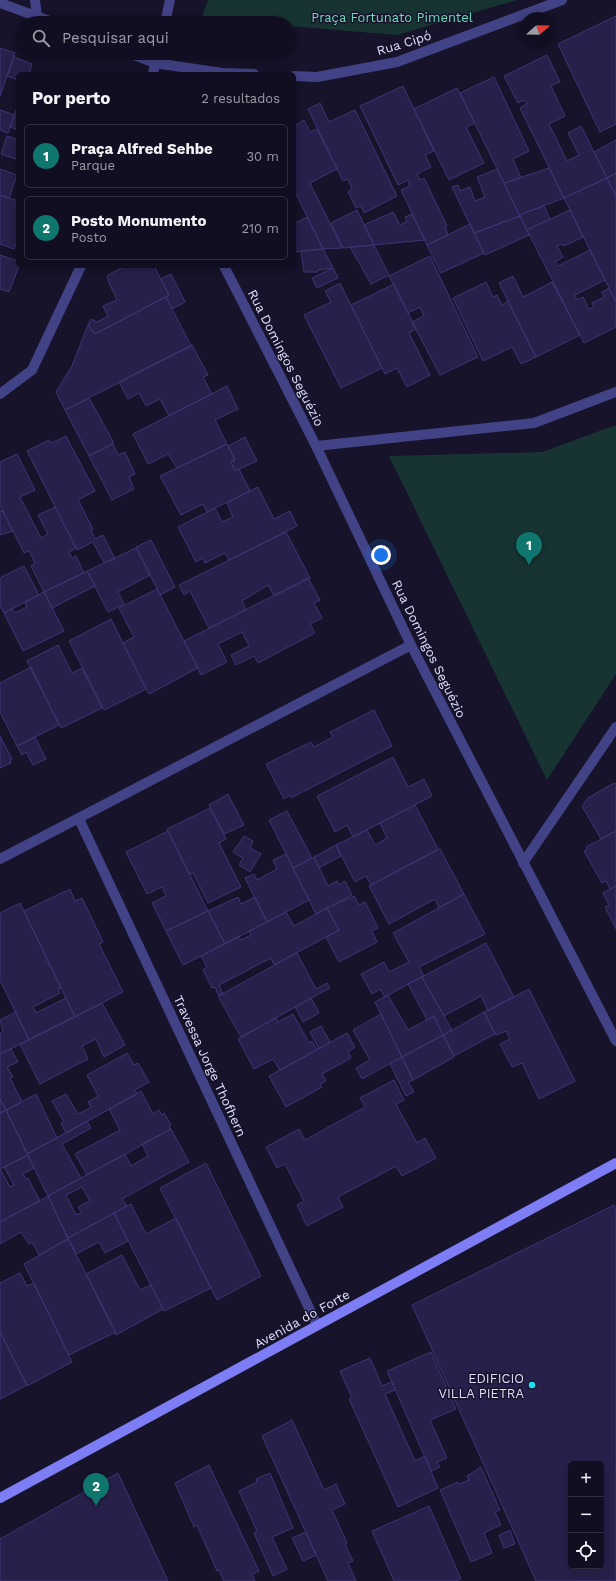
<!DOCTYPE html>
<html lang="pt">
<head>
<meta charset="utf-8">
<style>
	body { margin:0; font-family:"Work Sans",sans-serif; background:#191729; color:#f1f3f6 }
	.controls { position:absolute; right:12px; bottom:12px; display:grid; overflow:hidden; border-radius:6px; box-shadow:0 2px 10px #0003 }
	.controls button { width:36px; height:36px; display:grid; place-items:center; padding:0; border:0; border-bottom:1px solid #302e3e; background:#100e20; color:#f1f3f6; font:20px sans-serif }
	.compass { position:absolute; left:520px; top:12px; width:36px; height:36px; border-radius:50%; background:#100e20; box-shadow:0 2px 10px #0003; rotate:70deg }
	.you { position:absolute; left:381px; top:555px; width:14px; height:14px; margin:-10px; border:3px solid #fff; border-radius:50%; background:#1a73e8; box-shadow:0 0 0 6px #1a73e833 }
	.badge { display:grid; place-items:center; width:26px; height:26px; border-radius:50%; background:#0f766e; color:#fff; font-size:13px; font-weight:700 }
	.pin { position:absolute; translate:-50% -33px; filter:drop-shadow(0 1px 2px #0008) }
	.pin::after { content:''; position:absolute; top:21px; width:14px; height:12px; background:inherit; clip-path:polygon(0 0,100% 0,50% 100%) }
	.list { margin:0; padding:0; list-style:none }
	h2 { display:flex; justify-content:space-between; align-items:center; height:52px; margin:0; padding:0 16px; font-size:17px }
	h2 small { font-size:13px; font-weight:400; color:#9c9ca5 }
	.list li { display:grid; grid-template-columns:26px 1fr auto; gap:12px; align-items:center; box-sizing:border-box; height:64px; margin:0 8px 8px; padding:0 8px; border:1px solid #302e3e; border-radius:6px }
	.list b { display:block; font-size:15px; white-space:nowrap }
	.list p { margin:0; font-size:13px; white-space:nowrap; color:#9c9ca5 }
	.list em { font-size:13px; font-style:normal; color:#9c9ca5 }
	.icon { flex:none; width:22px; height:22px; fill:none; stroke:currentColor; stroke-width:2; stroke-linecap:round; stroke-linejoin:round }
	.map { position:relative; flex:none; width:616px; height:1581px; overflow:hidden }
	.search { position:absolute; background:#100e20; box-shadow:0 2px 10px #0003; left:16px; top:16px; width:280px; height:44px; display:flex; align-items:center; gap:10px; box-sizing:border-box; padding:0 14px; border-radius:22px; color:#9c9ca5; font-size:15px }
	.panel { position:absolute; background:#100e20; box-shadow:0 2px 10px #0003; left:16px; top:72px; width:280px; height:196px; border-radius:6px }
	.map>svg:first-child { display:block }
</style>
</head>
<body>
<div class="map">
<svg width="616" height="1581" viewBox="0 0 616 1581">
	<rect width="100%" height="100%" fill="#16132a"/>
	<path fill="#173432" d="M208,0h309l-120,35 -108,-9v-3h-37l-51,-4z
		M616,425v249l-69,106 -158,-324 153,-4z"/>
	<path fill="#27204a" stroke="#3f3474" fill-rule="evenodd" d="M616,16v108l-16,8 -42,-88z
		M0,48l15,5 -15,43z
		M547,55l13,27 -9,4 14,30 -16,8 18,37 12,-6 -11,-22 13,-7 26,52 -43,20 -44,-90 7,-4 -3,-4 -6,3 -14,-27z
		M14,57l18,7 -3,10h-11v6l-11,-4z
		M494,77l35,74 -16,8 8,19 -17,5 -44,-90z
		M403,86l31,65 -9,4 6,12 -14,7 3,6 4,-2 23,48 -2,1 3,8 -21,10 -26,-55 9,-4 -2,-6 -10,5 -38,-79z
		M457,88l18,35 -9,4 18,36 -35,17 -35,-71z
		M320,103l9,19 26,-12 42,86 -33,17 -3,-7 -5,2 -8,-16 4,-3 -4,-10 -5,2 -35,-72z
		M18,105v25l-8,-3z
		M0,110l15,5 -7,18 -8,-3z
		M304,120l6,12 7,-3 20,40 -27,14 32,65 -19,1 -29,-59v-64z
		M18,133v27l-17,-6 6,-18 9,3z
		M616,140v33l-9,5 -13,-26z
		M549,168l15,30 -45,17 -15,-32z
		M0,169l17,6 -8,23 -9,-3z
		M497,169l23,47 -46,17 -22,-46 6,-2 2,6 10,-4 5,14 10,-4 -8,-20z
		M616,173v23l-9,-18z
		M607,178l9,18v106l-52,-104z
		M0,195l18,6v38l-4,10 -14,-5z
		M544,206l6,13 -23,11 -8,-15z
		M357,210l17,35 -31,3 -12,-25z
		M570,210l13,27 -19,9 -2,-2 -5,2 6,11 -8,5 3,4 32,-16 15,30 -30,15 2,5 6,-3 6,12 5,-2 -2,-4 12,-6 -2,-5 7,-4 7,14v25l-32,16 -57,-113z
		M393,212l7,13 7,-4 -2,-4 7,-3 13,26 -51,5 -10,-20z
		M520,216l9,19 -44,20 -11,-22z
		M307,217l16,32 -29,3v-28z
		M470,224l14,29 -43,20 -14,-28z
		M374,245l15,30 -18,9 -21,-37z
		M323,249l10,19 -15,2v2h-14l-3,-21z
		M0,255l18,6 1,5 -10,26 -9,-3z
		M430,256l48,101 -38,18 -28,-53 12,-6 -4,-9 -12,6 -19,-37z
		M125,266h29l15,29 -74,39 -7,-9 3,-6 6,3 11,-6 -5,-10 14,-6 -10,-22 1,-3z
		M333,268l5,10 -21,10 -5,-10z
		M171,274l14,28 -13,7 -6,-12 3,-2 -8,-16z
		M513,276l10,21 29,-15 28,53 -44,22 -37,-74z
		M486,282l7,15 4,-2 5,10 6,-4 28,56 -15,7 -9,-17 -29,14 -30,-63z
		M340,283l42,85 -41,20 -37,-73 27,-13 -6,-11z
		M394,284l22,45 -7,4 21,42 -23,12 -10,-19 -12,6 -34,-69z
		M166,297l25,49 -126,64 -9,-18 16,-26 16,-41 7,9z
		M192,345l16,30 -5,2 9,17 -43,22 -9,-17 -14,7 -7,-13 -11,6 -9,-17z
		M227,386l11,23 -23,11 12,24 -50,24 -9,-14 -20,10 -15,-30z
		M89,398l25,45 -25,13 -24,-46z
		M66,436l29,55 -17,9 15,29 -2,1 4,9 8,-4 12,24 -11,4 -11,-21 -16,8 -50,-99 22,-11 2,3z
		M245,437l12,24 -22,10 -4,-9 4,-2 -7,-14z
		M113,444l5,11 7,-3 10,22 -6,3 5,12 -22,11 -23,-44z
		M227,444l8,16 -4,2 4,9 4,-2 11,22 -43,21 -4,-8 -22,11 -21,-39z
		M17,454l18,36 -15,7 21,41 7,-4 -10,-19 17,-8 21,41 -7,4 3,6 4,-2 8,17 -40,19 -13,-26 4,-3 -6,-12 -5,2 -24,-48v-43z
		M258,487l16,32 16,-8 7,15 -68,34 -4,-7 -20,10 -2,-5 -7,4 -18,-35 37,-19 7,14 11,-5 -6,-14z
		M2,510l11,21 -13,4v-24z
		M286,532l24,46 -36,18 -6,-11 -26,16 4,9 -37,18 -19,-37 -6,4 -5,-10z
		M151,540l24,47 -15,8 -24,-48z
		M136,548l14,27 -32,17 6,12 -16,8 -21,-41z
		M24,566l15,29 -35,18 -4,-7v-28z
		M87,571l8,15 -43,22 -8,-16z
		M308,578l12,22 -6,3 8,15 -12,6 5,9 -57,30 -4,-7 -18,9 -5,-10 18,-9 -7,-14 -24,12 9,18 -26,13 -17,-34z
		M157,589l41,79 -49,26 -26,-51 11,-6 -15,-29z
		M44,592l20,39 -41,20 -19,-38 8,-4 3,4 12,-6 -2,-5z
		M111,619l35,70 -42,21 -35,-69z
		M58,645l14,28 10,-5 20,40 -41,20 -34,-67z
		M31,667l28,58 -42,21 -17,-34v-29z
		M374,710l18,36 -101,52 -1,-3 -6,4 -18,-35 45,-22 3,5 19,-10 -3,-5z
		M0,736l12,23 -2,1 1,3 -11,5z
		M35,737l11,22 -13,6 -7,-13 -4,3 -5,-9z
		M393,757l15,30 16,-8 8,17 -79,41 -6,-12 -12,7 -18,-36z
		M614,783l2,1v47l-15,8 -19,-33 6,-8z
		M228,794l16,31 -20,9 -15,-29z
		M415,805l23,44 -67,36 -5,-9 -11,6 -19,-37 31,-15 8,15 12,-7 -7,-15z
		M210,808l16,31 -7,4 22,44 -33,16 -15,-30 -4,1 -22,-45z
		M287,811l25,47 -19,10 -24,-48z
		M168,831l40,80 -42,20 -14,-28 14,-7 -4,-9 -15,7 -21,-42z
		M616,831v55l-6,3 -4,-8 -4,2 -18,-32 3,-1 -1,-3z
		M244,836l9,5 -3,7 11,6 -11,18 -11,-7 4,-7 -10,-6z
		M336,845l5,11 -22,12 -5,-11z
		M440,849l24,45 -25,14 -4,-9 -46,25 -20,-38z
		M286,854l23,46 -42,22 -22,-44 9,-4 3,6 20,-11 -4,-9z
		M314,857l14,29 9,-5 2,4 6,-4 7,14 -36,19 -23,-46z
		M616,886v43l-11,-22 4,-2 -6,-12z
		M70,889l5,12 7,-3 21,44 -4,2 24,48 -48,25 -51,-106z
		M464,894l21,40 -66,33 5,9 -12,6 -27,15 -5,-8 -8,5 -11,-20 23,-12 5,10 20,-10 -16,-29z
		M354,896l5,9 6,-3 13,26 -6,3 5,11 -38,20 -13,-25 13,-7 -12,-22z
		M238,897l3,7 14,-7 12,25 -42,22 -17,-33z
		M20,903l41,85 -3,1 2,4 -27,14 3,6 30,-15 9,19 -46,23 -29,-60v-67z
		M327,908l12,22 -65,35 -3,-7 -52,27 4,9 -4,2 -4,-9 -3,1 -9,-18 4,-3 -6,-11 38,-20 2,4 10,-5 -2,-4 37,-19 8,14z
		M208,911l17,33 -42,21 -17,-34z
		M486,943l28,54 -26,14 -7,-15 -37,20 -22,-39z
		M297,953l19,36 11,-6 3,5 -89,49 -23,-41z
		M422,977l30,53 -9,5 -9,-19 -7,4 -19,-36z
		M529,989l46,92 -36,18 -17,-36 -10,4 -12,-23 10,-5 -4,-8 -10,4 -12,-23z
		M388,995l20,35 26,-14 9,19 -41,22 -27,-55z
		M311,998l8,15 -16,9 -8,-15z
		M102,1003l23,42 -21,12 -8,-18 -14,7 6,13 -48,25 -20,-40z
		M16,1012l13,28 -29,14v-21l3,-2 -3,-11z
		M484,1012l11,22 -41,22 -10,-21z
		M293,1014l16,29 3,-2 5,9 -37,20 -7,-11 -19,10 -16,-30 38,-21 2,4z
		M381,1014l21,43 -40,22 -6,-11 14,-8 -17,-30z
		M321,1026l9,16 -11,7 -9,-17z
		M347,1033l8,14 -7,5 3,6 -29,16 4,7 -6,3 2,3 -36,20 -17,-31z
		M443,1035l11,22 -41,23 -11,-23z
		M11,1049l7,13 -11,5 6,10 -3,1 12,24 -16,8 -6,-11v-45z
		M127,1053l7,12 4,-2 11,19 -14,8 2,4 -71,39 -5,-10 3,-1 -12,-21 14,-7 12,20 13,-7 -3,-5 10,-6 -11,-21z
		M402,1057l11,23 -5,2 6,10 -8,4 -16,-32z
		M394,1080l10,20 -8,4 21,39 8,-5 11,20 -34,18 -6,-10 -58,31 5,10 -36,19 -10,-21 7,-4 -19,-37 -8,4 -11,-21 33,-18 6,11 60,-33 -5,-9z
		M141,1091l12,23 6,-4 3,5 2,-2 7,12 -2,1 2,3 -84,46 -12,-21 45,-24 -11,-21z
		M36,1094l21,44 -30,16 -21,-44z
		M0,1099l6,11 -6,3z
		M6,1110l22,45 -28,14v-56z
		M87,1121l4,7 -29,16 19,34 -33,18 -21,-42z
		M171,1129l18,33 -67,37 5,7 -59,32 -20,-42 77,-42 6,12 17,-10 -6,-12z
		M28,1155l6,13 -11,6 3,5 2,-1 12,23 -40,21v-53l10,18 4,-2 -10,-18z
		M206,1163l55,113 -44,24 -57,-112z
		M82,1187l8,14 -12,6 4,6 -6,2 -10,-20z
		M48,1196l20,43 -29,16 -7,-13 -3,2 -8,-12 -21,12v-22z
		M131,1204l15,30 30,-16 35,70 -47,23 -50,-98z
		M614,1205l2,5v371h-80l-124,-276zM571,1464h30v102h-30z
		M114,1213l14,28 -23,12 -6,-11 -23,12 -8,-16z
		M68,1239l48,93 -47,23 -45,-91z
		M122,1255l18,35 11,-5 12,24 -47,26 -30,-61z
		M20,1273l7,13 7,-3 38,79 -45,24 -27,-54v-49z
		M0,1332l27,53 -27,14z
		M431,1352l25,57 -26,11 17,38 -10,4 3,5 -9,4 -44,-100z
		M370,1358l12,28 10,-4 3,8 -10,4 30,67 10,-5 13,32 -40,19 -49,-108 3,-1 -12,-27z
		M292,1420l32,70 12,-6 9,20 -13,6 15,33 -2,1 8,17 -5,2 8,18h-28l-66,-145z
		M209,1465l50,106 -7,3 3,7h-31l-5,-11 -2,1 -20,-46 -3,2 -19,-44z
		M481,1467l19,43 -5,2 6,13 -17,8 8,20 -21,9 -31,-72 18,-8 1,2 10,-4 -2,-4z
		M118,1473l50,108h-168v-42z
		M270,1473l23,55 -21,9 15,32 -14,7 -19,-43 3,-2 -18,-40 18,-9 -1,-3z
		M429,1506l32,73 -5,2h-62l-22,-50z
		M510,1530l5,14 -11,4 -5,-13z
		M306,1532l10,23 -13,6 -11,-23z"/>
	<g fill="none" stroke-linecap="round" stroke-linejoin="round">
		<path stroke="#424286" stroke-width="10" d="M35,0l2,16
			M0,3l55,20
			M129,53l26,10 67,10 32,1
			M294,76l23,1 80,-15 165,-62
			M0,394l32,-24 49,-104
			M316,446l218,-23 82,-31
			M79,819l238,506
			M523,863l93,-136"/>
		<path stroke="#424286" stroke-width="10" d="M165,23l5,-23
			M153,74l4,-21
			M224,266l92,180 95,199 205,396
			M0,859l411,-214"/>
		<path stroke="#7d7ef6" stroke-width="10" d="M0,1498l616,-335"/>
	</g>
	<circle fill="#19e1ef" stroke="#16132a" stroke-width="1.5" cx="532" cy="1385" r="4"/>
	<g text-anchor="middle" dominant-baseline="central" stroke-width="3" stroke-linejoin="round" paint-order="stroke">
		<g font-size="13" fill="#6ed9bb" stroke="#16132a">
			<text x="392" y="17">Praça Fortunato Pimentel</text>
		</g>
		<g font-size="13" fill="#e1dffd" stroke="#16132a">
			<text transform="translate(404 43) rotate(-17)">Rua Cipó</text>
			<text transform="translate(286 358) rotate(63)">Rua Domingos Seguézio</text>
			<text transform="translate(429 649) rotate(64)">Rua Domingos Seguézio</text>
			<text transform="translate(210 1066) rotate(65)">Travessa Jorge Thofhern</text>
			<text transform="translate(302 1319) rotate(-29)">Avenida do Forte</text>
		</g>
		<g font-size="13" fill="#e1dffd" stroke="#16132a" text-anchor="end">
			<text x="524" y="1378">EDIFICIO<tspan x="524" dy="15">VILLA PIETRA</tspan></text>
		</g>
	</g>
</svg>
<div class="controls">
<button>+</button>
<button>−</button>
<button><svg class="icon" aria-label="locate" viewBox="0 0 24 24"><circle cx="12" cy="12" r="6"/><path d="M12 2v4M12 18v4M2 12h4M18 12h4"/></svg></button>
</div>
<svg class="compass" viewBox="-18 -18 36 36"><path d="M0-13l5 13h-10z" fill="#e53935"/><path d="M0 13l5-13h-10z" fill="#9c9ca5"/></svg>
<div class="you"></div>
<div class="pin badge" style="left:529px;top:565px">1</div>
<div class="pin badge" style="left:96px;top:1506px">2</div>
<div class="search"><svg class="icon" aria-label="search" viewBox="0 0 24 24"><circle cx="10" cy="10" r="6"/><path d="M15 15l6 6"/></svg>Pesquisar aqui</div>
<section class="panel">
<h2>Por perto<small>2 resultados</small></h2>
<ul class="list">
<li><span class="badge">1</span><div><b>Praça Alfred Sehbe</b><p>Parque</p></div><em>30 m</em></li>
<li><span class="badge">2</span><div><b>Posto Monumento</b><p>Posto</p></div><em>210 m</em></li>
</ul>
</section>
</div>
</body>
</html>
